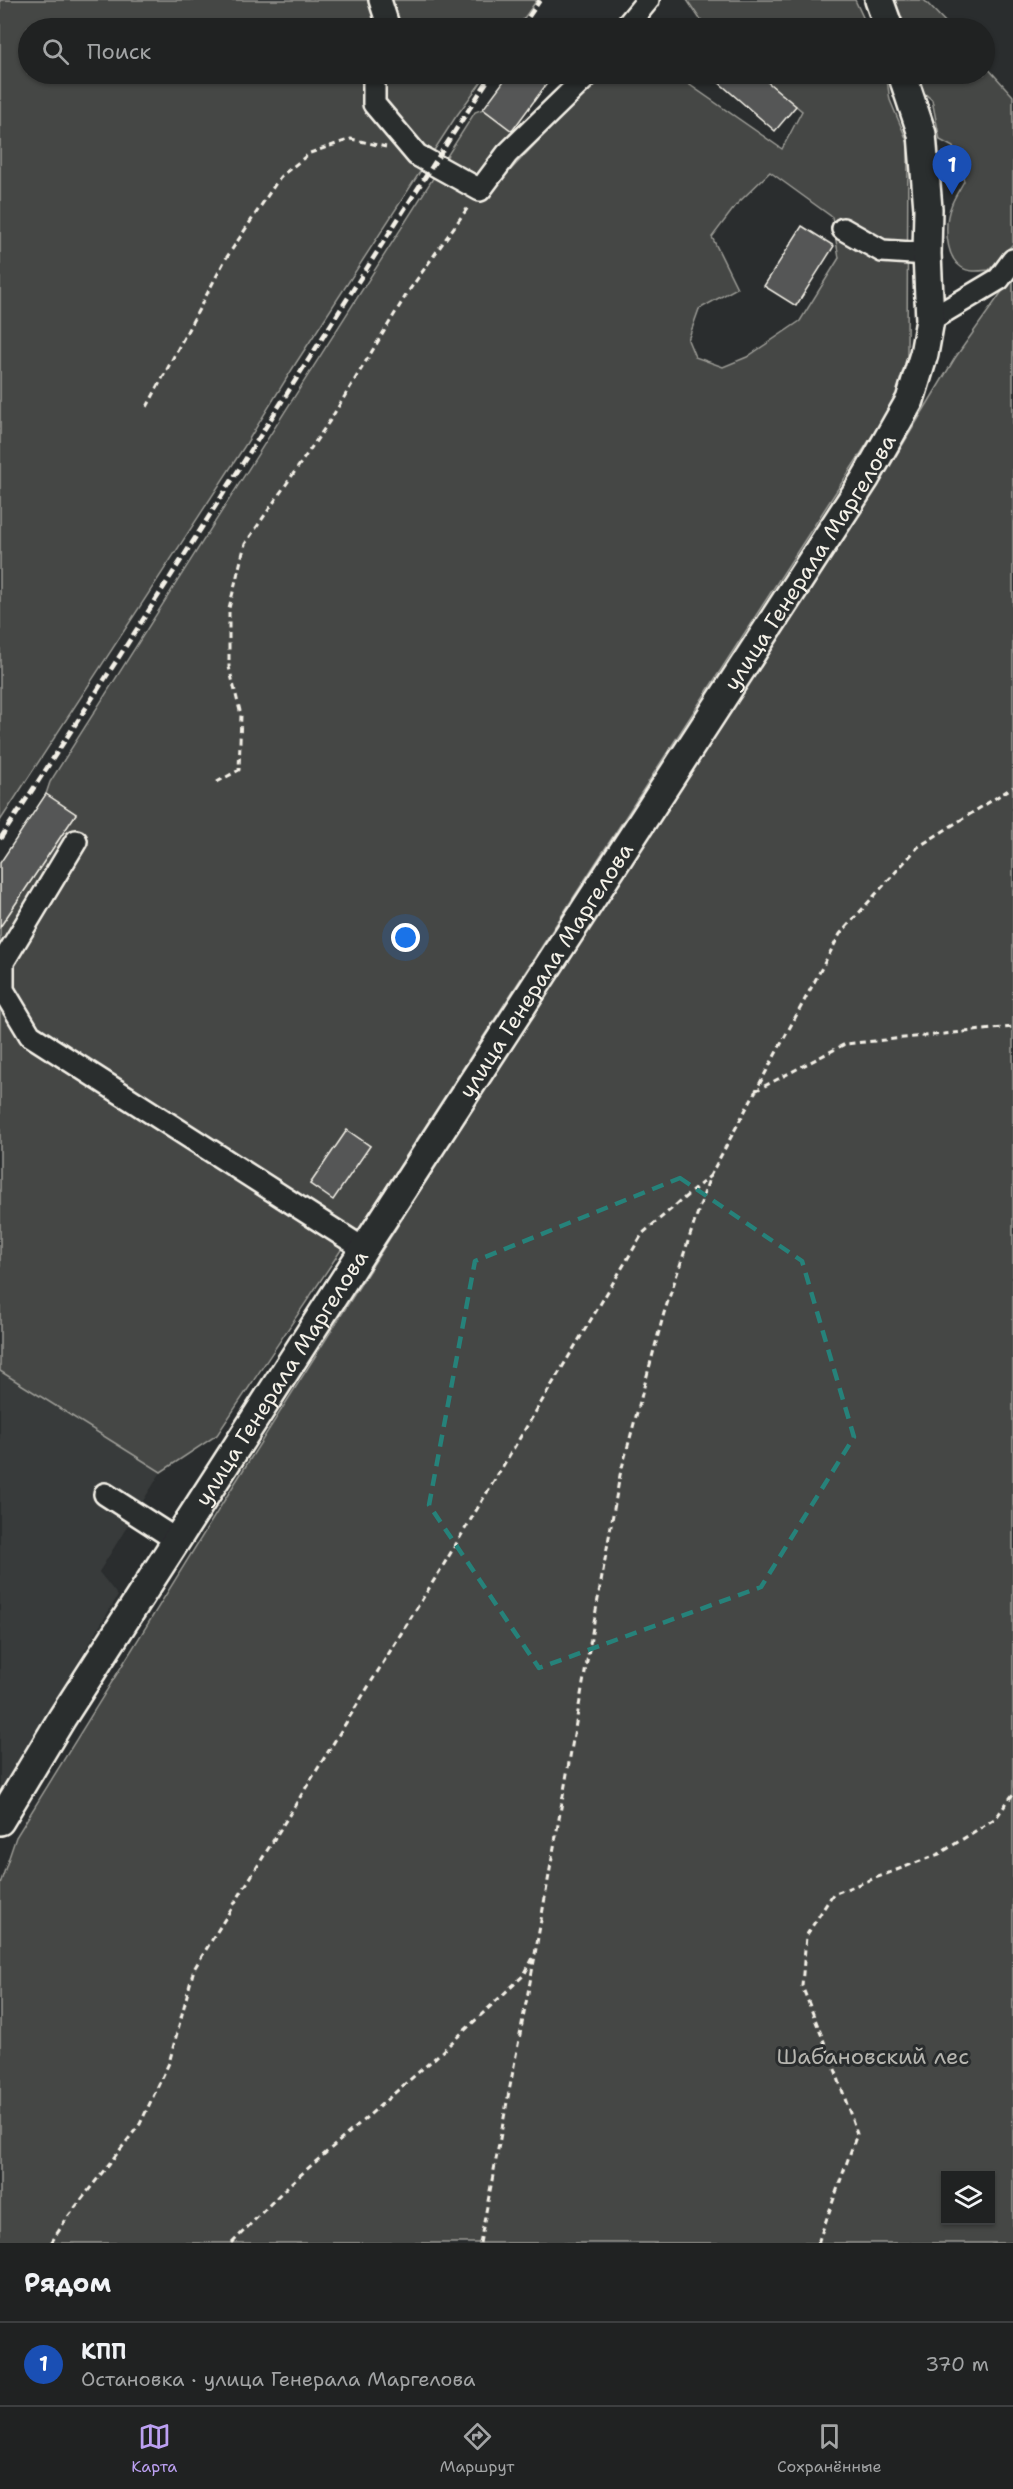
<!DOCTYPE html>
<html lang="ru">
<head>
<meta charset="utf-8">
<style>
	body { margin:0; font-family:"Shantell Sans",sans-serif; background:#282a2a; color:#f1f3f6 }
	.controls { position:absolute; right:18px; bottom:18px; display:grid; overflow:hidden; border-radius:0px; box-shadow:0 2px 4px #0004 }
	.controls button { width:54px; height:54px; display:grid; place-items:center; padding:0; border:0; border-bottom:2px solid #3d3f40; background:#202222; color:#f1f3f6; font:30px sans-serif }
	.you { position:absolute; left:406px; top:938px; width:21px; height:21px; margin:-15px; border:4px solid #fff; border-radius:50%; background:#1a73e8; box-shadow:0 0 0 9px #1a73e833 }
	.badge { display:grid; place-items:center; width:39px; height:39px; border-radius:50%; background:#bca0f2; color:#fff; font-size:20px; font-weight:700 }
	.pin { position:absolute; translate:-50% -50px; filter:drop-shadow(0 2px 3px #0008) }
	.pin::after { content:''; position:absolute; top:32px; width:21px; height:18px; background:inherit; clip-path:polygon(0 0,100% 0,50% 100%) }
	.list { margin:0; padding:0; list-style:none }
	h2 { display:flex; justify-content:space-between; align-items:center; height:78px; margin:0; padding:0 24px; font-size:26px }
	h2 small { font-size:20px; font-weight:400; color:#a2a4a5 }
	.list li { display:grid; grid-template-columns:39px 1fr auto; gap:18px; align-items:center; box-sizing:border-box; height:84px; padding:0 24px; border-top:2px solid #3d3f40 }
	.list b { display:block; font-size:22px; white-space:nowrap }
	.list p { margin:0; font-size:20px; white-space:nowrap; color:#a2a4a5 }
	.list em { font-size:20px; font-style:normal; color:#a2a4a5 }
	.icon { flex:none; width:33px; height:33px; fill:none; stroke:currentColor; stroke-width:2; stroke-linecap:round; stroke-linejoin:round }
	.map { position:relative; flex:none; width:1013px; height:2243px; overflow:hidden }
	.search { position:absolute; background:#202222; box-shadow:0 2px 4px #0004; left:18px; right:18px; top:18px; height:66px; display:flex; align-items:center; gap:15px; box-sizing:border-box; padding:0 21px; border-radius:33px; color:#a2a4a5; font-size:22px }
	.sheet { height:162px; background:#202222 }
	nav { display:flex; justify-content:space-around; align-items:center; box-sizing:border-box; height:84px; border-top:2px solid #3d3f40; background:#202222; font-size:16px; color:#a2a4a5 }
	nav a { display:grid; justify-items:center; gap:3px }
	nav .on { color:#bca0f2 }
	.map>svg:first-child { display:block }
</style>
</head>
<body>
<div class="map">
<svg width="1013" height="2243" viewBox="0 0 1013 2243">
	<rect width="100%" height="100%" fill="#2a2d2e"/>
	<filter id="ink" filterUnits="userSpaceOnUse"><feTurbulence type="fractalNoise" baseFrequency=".0167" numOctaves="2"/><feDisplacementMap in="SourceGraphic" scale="12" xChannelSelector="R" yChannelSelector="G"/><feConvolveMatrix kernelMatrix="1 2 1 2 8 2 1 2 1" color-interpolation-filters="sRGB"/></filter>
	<g filter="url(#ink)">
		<path fill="#373a3a" d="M0,1371l161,101 -62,100 19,24 -118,196z"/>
		<path fill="#444645" stroke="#9c9c96" stroke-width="1.5" fill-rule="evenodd" d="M0,0h537l-20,28h-489v46h459l-32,44 -159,245 -50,81 -246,377z
			M687,0h168l13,28h-162z
			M888,0h36l27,28h-50z
			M985,65l28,31v148l-24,26c-9,1 -20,3 -28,-3 -16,-11 -17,-44 -10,-61 3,-9 9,-17 13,-25l-11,-34 -13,-7 -8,-40 -11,-10 -5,-16h68z
			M601,74h73l108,75 20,-38 -44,-37h128l4,26 18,43 -1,213 -11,43 -539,833 -12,12 -128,191 -56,37 -161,-101v-444l76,-113 -30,-20 4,-12 425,-670 8,-3 29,22 -32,47 9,15zM770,172l62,45 7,41 -39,63 -53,36 -24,10 -28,-10 -7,-17 11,-31 38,-21 -25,-51 25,-33zM347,1130l23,16 -37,53 -23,-15z
			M1013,276v1967h-1013v-359l16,-47 219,-354 229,-362 415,-637 76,-126zM946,2176h44v44h-44z"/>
		<path fill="#555756" stroke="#f4f1e8" stroke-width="1.5" d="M509,74h45l-42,57 -29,-22z
			M709,74h49l38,32 -21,25z
			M802,226l32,20 -38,60 -32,-20z
			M46,794l30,20 -76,113v-64z
			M347,1130l23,16 -37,54 -23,-16z"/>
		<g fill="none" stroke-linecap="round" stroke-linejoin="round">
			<g stroke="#f4f1e8" stroke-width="26">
				<path id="minor" d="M380,0l9,28
					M625,28l23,-28
					M374,74v30l43,51 63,35 27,-36 82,-80
					M843,229l39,22 45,3
					M930,320l69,-41 14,-19
					M76,841l-73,121v28l27,45 334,214
					M105,1494l73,47"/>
			</g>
			<g stroke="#f4f1e8" stroke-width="32">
				<g id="major">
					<path d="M879,0l10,28"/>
					<path id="s1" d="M0,1821l62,-103 302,-469 501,-770 45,-79 14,-46 6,-34 -3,-66 1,-45 -6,-75 -20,-60"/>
				</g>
			</g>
			<path stroke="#f4f1e8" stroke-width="3" stroke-dasharray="6 4.5" stroke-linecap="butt" d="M147,407l78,-147 55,-83 30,-24 41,-14 35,8
				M217,782l22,-12 2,-55 -12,-48v-59l16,-64 84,-122 79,-130 61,-86
				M755,1091l90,-47 168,-17
				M51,2243l16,-25 73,-94 29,-61 25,-94 250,-405 199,-331 67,-57
				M232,2243l58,-59 146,-127 88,-82 11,-21 85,-479 44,-162 46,-137 130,-242 78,-87 95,-60
				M480,2243l55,-287
				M818,2243l39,-109 -21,-62 -34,-86 4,-50 27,-42 106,-40 57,-36 17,-24"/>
			<use href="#minor" stroke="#2a2d2e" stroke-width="21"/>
			<use href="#major" stroke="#2a2d2e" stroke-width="27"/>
			<path stroke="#f4f1e8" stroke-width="4.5" stroke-dasharray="9 4.5" stroke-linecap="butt" d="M521,28l19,-28
				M0,839c168,-253 326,-511 492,-765"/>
		</g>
	</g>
	<path fill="none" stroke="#26827a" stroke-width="4.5" stroke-dasharray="12 8" stroke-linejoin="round" d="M680,1178l122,83 52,176 -93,150 -222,81 -110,-163 46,-244z"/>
	<g text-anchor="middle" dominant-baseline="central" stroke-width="6" stroke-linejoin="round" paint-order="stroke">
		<g font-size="22" fill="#f4f1e8" stroke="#2a2d2e">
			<text stroke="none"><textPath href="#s1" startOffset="1497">улица Генерала Маргелова</textPath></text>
			<text stroke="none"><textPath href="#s1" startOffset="1011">улица Генерала Маргелова</textPath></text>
			<text stroke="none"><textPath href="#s1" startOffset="525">улица Генерала Маргелова</textPath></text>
		</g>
		<g font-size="22" fill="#b6b5af" stroke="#2a2d2e">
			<text x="873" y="2056">Шабановский лес</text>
		</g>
	</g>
</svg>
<div class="controls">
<button><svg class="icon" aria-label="layers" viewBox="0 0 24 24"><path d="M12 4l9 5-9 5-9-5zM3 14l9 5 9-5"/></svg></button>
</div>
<div class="you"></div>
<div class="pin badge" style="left:952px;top:195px;background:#1a4fb4">1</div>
<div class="search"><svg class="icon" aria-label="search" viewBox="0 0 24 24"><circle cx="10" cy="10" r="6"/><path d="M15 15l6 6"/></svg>Поиск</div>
</div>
<section class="sheet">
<h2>Рядом<small></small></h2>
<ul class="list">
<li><span class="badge" style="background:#1a4fb4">1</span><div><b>КПП</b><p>Остановка · улица Генерала Маргелова</p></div><em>370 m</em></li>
</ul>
</section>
<nav>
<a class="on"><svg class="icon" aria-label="map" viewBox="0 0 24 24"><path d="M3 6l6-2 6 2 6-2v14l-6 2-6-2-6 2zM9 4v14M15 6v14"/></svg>Карта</a>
<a><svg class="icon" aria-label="directions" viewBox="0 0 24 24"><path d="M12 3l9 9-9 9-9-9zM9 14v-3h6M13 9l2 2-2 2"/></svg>Маршрут</a>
<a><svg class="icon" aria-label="saved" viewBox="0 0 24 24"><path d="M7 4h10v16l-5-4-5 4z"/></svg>Сохранённые</a>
</nav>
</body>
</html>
